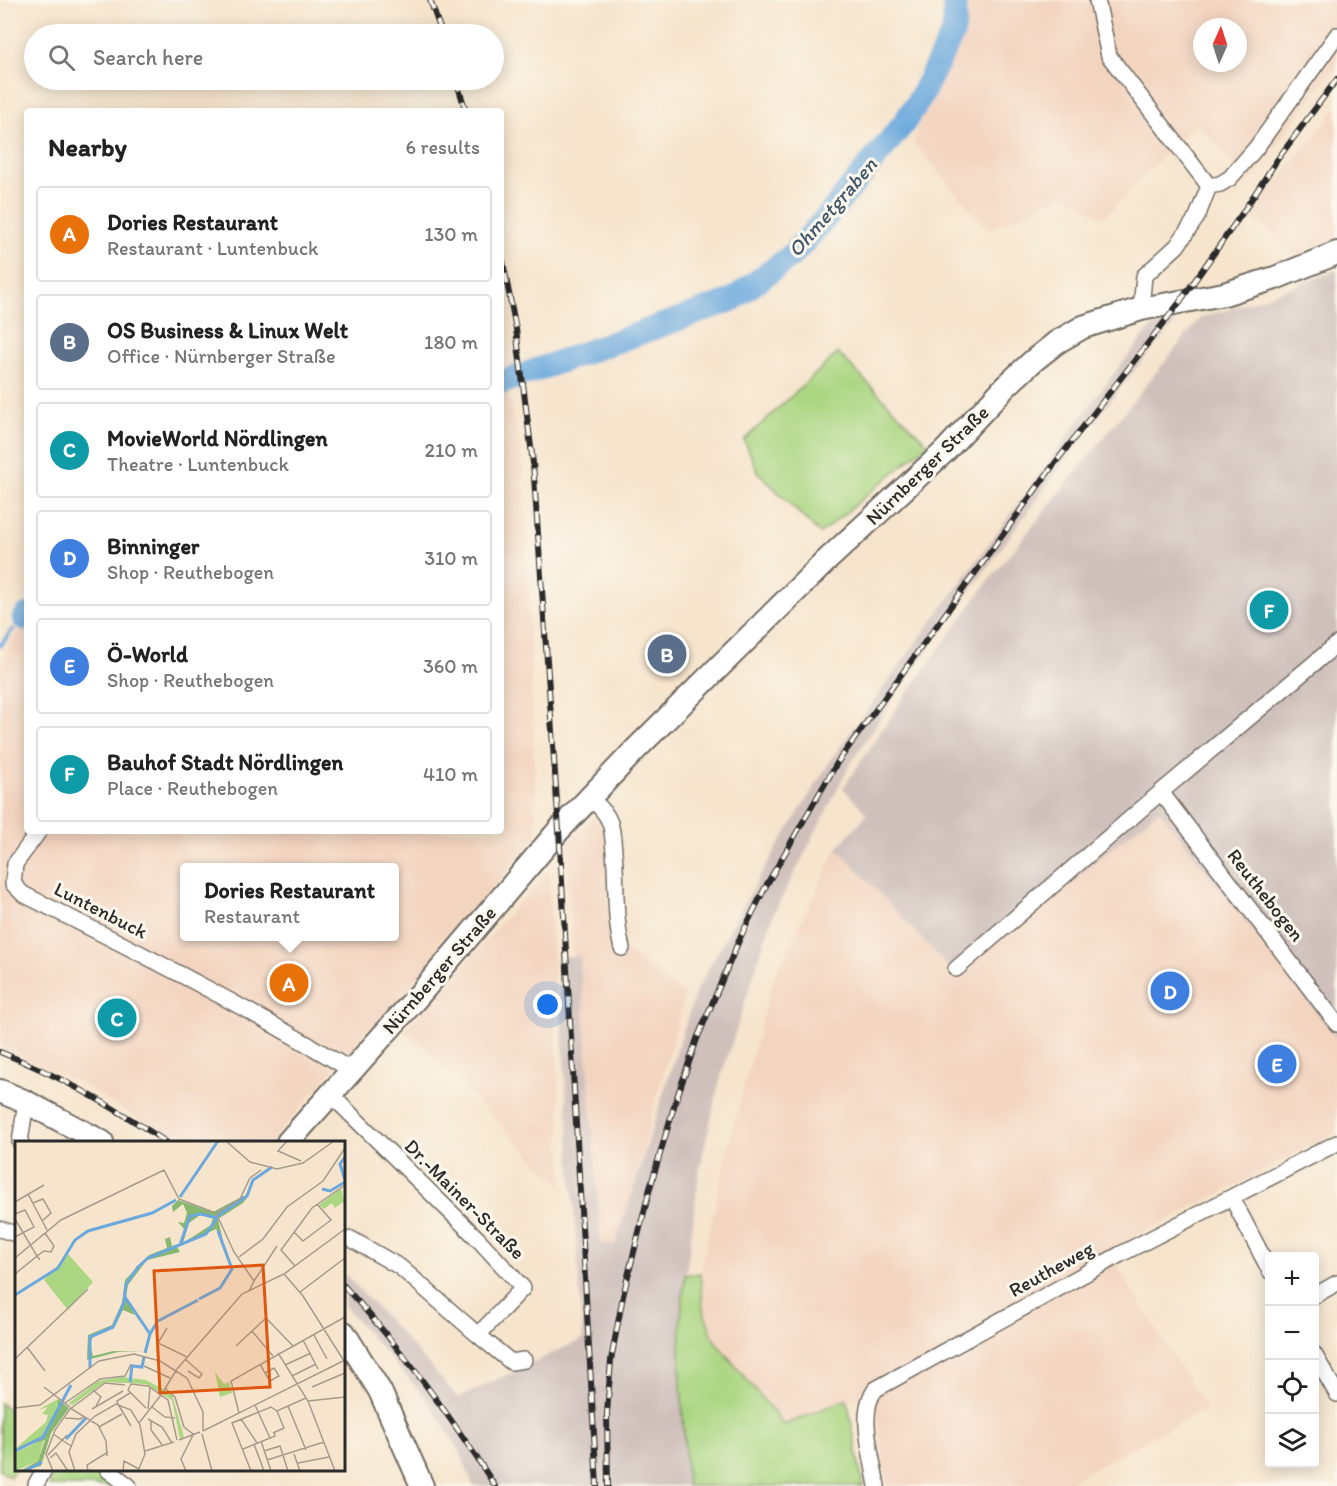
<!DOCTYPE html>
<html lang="en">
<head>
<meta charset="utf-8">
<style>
	body { margin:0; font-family:Itim,sans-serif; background:#f6f6f6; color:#222 }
	.controls { position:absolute; right:18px; bottom:18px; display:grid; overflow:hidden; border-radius:6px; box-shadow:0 3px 15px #0003 }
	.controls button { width:54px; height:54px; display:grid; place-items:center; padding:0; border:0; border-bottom:2px solid #e0e0e0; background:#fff; color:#222; font:30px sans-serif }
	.compass { position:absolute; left:1193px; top:18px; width:54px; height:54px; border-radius:50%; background:#fff; box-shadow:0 3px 15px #0003; rotate:3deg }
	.you { position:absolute; left:548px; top:1005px; width:21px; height:21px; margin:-15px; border:4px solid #fff; border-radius:50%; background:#1a73e8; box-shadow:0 0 0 9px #1a73e833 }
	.badge { display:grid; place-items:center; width:39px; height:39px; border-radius:50%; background:#b45309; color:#fff; font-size:20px; font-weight:700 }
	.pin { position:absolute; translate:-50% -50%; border:3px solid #fff; box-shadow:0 2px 6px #0006 }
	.popup { position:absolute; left:180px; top:863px; width:219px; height:78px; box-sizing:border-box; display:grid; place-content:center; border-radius:6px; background:#fff; filter:drop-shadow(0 2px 4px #0005); font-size:20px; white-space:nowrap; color:#767676 }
	.popup b { font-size:22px; color:#222 }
	.popup::after { content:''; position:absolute; left:50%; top:100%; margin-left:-12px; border:12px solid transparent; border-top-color:#fff }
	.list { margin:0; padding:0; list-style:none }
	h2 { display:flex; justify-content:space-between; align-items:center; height:78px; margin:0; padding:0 24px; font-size:26px }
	h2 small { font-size:20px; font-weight:400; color:#767676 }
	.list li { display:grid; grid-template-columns:39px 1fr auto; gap:18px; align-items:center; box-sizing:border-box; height:96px; margin:0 12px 12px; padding:0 12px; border:2px solid #e0e0e0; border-radius:6px }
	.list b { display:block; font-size:22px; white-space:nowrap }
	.list p { margin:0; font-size:20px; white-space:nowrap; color:#767676 }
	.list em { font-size:20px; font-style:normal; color:#767676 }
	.icon { flex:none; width:33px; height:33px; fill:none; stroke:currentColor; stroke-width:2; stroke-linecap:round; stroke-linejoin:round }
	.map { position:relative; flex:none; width:1337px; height:1486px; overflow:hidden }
	.search { position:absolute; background:#fff; box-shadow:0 3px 15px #0003; left:24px; top:24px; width:480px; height:66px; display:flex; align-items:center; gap:15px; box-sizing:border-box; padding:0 21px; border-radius:33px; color:#767676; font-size:22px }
	.panel { position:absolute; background:#fff; box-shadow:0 3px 15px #0003; left:24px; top:108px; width:480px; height:726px; border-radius:6px }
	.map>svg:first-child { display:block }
</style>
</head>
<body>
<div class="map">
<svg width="1337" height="1486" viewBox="0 0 1337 1486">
	<rect width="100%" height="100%" fill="#fbf7ec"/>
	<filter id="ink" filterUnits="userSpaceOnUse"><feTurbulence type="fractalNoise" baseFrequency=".0167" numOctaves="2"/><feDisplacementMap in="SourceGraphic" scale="12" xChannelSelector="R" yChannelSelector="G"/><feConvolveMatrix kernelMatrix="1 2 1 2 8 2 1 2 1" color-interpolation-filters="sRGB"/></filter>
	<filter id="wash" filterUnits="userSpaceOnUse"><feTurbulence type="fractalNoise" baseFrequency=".008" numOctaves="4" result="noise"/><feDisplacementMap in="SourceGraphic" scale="24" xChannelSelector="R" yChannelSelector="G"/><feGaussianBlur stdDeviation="1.35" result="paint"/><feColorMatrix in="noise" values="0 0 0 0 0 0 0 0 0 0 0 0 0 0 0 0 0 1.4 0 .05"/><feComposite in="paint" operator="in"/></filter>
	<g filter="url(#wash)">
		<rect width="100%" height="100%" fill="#f6e4cc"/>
		<path fill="#f3d4bf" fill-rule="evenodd" d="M964,0h373v64l-88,119 -53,-61 -93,97 -37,-25 -78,36 -75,-88 29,-87 18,-29zM1202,27h36v36h-36z
			M1337,108v129l-40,19 -47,-40z
			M507,394l11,38 5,34 14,370 -132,156 -50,53 -84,97h-98l-47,-31 -51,-30 -75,-34v-380l17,-36 10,-5v205h474v-435zM184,868h210v68h-210z
			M1159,810l178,229v94l-222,114 4,22 87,140 -134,71 3,6h-188l-12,-85 -28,-2 -63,26 -70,-85 -11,-31 -3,-36 33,-148 40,-145 64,-132 119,127z
			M595,815l11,17 5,120h18l56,43 -69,250h-15l-21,-289h-7l-7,-111z
			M549,869l7,156 7,163 -135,-137 -24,-21 39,-41z"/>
		<path fill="#cfc0bb" d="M1337,270v769l-178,-229 -203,165 -119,-127 30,-34 -24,-26 57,-85 90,-124 210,-261 63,-20z
			M1176,322l-50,58 -65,86 -159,219 -51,78 -78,152 -54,168 -20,89 -18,144 -1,49 7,121h-214l-12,-33 -33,-52 -84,-95v-33l61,65 53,60 125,-59 -26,-381 23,-2 21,288 14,1 81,-254 65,-117 71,-116 281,-384 39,-47z"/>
		<path fill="#abd682" stroke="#6b8056" stroke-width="1.5" d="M838,353l90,91 -108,90 -62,-62 -14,-32z
			M700,1273l3,36 11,31 70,85 63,-26 16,87h-176l-7,-121 1,-49 4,-41z
			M0,1403l16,12v53l-6,9 -10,-7z
			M32,1470h60l23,16h-66l2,-4z"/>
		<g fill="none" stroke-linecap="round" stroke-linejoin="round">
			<path stroke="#6ba8dd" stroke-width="4" d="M0,646l13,-17"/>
			<path stroke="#6ba8dd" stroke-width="24" d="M528,373l204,-73 59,-44 35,-38 78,-95 15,-23 34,-67 2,-12 -1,-21
				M501,383l15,-6
				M24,618l3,-3"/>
		</g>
	</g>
	<g filter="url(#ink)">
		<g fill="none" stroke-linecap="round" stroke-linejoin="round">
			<g stroke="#726c63" stroke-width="18">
				<path id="minor" d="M1097,0l12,56 100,130 -12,31 -20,29 -33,30 -3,33
					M1209,186l11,-2 10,-6 26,-30 81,-113
					M1161,792l176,232
					M590,798c8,7 16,14 20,25 3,9 3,19 4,28 3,31 0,68 8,97
					M39,831l-24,33 -2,20 10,10c112,56 220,111 328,176
					M956,969l205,-177 176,-148
					M330,1094l148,145 45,49 -45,47 -78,-68 -49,-28
					M20,1142l6,-40
					M1232,1198l38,73
					M0,1229l16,5
					M1314,1296l23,-13
					M478,1335l33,27 13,-2
					M1314,1354l23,40
					M108,1470l21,16
					M36,1484l8,-14
					M877,1486c-4,-26 -20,-76 -1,-97l243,-134 218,-112"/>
			</g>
			<g stroke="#726c63" stroke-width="26">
				<path id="secondary" d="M0,1091l26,11 76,40
					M288,1142l131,-147 140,-165 78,-82 189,-187 119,-110 61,-65 27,-25 24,-19 26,-15 58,-18 83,-15 51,-16 62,-25
					M344,1333l36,58 42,95"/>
			</g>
			<use href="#minor" stroke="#fff" stroke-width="15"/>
			<use href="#secondary" stroke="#fff" stroke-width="22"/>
			<g stroke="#2b2b2b" stroke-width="6">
				<path id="rail" d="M430,0l12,34
					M456,80l10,31
					M501,252l15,77 17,134 26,367 38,656
					M0,1052c59,23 114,55 166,90
					M344,1286c57,62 106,129 151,200
					M608,1486l-1,-73 4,-53 12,-64 27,-108 25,-85 22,-64 43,-101 27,-54 70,-121 215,-296 127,-164 64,-91 34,-52 60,-81"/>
			</g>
			<use href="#rail" stroke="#fbf7ec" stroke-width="4" stroke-dasharray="11" stroke-linecap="butt"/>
		</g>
	</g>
	<g text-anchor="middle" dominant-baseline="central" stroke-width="6" stroke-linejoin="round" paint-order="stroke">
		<g font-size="20" fill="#2b2b2b" stroke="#fbf7ec">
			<text transform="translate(927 465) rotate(-44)">Nürnberger Straße</text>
			<text transform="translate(1266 895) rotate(52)">Reuthebogen</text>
			<text transform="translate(101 910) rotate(27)">Luntenbuck</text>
			<text transform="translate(439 970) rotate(-49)">Nürnberger Straße</text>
			<text transform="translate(465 1199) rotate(45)">Dr.-Mainer-Straße</text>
			<text transform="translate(1051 1269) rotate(-29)">Reutheweg</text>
		</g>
		<g font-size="21" font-style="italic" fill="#415769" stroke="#fbf7ec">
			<text transform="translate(832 207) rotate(-49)">Ohmetgraben</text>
		</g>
	</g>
	<g transform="translate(15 1141)">
		<rect width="330" height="330" fill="#f6e4cc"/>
		<path d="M326,47l4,17 -2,-3 -8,6 -3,-5 -8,6 -5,-4zM53,113l25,28 -25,28 -24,-30zM200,231l9,12 5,-2 3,11 -12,4 4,21zM107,236l24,3 26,14 12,43 -4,2 -8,-39 -26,-16 -41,-2 -33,23 -3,-2 29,-22zM43,258v9l-16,28 -27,13 31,-27 2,-7 -6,-1 6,-7 -10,3zM29,298l-6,22 -23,10v-18z" fill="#abd682"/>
		<path d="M228,55l4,2 -4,5 -25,16 5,22 -7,-12 -36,17 4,-17 -6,-7 6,1 3,-10 -4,-9 -10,8 -1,-6 6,-6 35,12zM185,74l13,3 -2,7 -28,18 6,-20zM155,96l2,9 4,-1 4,7 -33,8 -19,25 -2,12 9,18 -12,-5 -9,18 -20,6 -4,10 3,12 20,-5 29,1h-24l-31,8 1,-25 24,-10 10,-22 3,-23 24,-25 18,-7 -2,-9zM43,258l11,9 -18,25 -10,33 -21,5 18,-10 7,-21 -30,9 27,-13 16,-28z" fill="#88b770" fill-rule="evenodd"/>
		<path fill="none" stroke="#6ba8dd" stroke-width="3" d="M330,16l-5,7 5,16M307,48l8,2 15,-9M165,56l38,-56M165,104l10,-29 11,-2 16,4M0,154l43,-27 17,-28 13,-9 64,-18 24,-13M110,156l25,37 7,-12M184,158l21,-11 12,-19 -14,-38M143,180l40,-21M130,212l5,-19M75,227v-31l23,-10 11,-25 2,-18 12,-17 10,-9 58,-24 13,-19 28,-19 6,-16 19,-13M115,241l2,-16 10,1 2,-10M51,298l20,-21M0,310l28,-14 28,-52M10,330l17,-9"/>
		<path fill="none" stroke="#a59a8c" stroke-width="1.5" d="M211,0l24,21 27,7 26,-6 31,-22M272,0l-9,10 23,10M13,53l19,36M0,61l29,-17M18,62l10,-4 8,14 -9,8M201,72l24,-14 10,-21 11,-8M0,73l10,-4 9,17 -19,10M0,78l22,37 -22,18M279,91l9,9 28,-21 -14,-16M224,116l24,-18 24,-32 36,-26 22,-33M0,117l46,-38 103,-50 15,29 37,14 18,39 20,29 -5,10M25,119l-3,-4 7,-5 7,1 3,-6 -9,-13M280,125l-14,-16 31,-42 33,-23M269,133l19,22 41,65M239,140l23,-35M285,151l45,-34M152,187l-9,15 29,14M237,190l21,25M299,194l13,24M288,199l15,29M221,205l30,-28 27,28M12,206l18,24M263,212l30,48 27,70M0,218l73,-70M170,218l17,15 -3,4 -11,-7M245,223l5,9 5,8 9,-5 -5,-8 -9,5M270,224l26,-12M129,225l26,12M162,228l65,-75 42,-20 61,-45M277,235l24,-12M29,246l26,20M297,246l33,-14M150,247l10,9 9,30 9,7M78,249l8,7 -5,9M148,251l14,-23M293,260l37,-4M50,262l35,-24 25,-3 6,-12M103,263l13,22M103,263l-1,-3 13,-8M240,264l15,33M273,265l18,44M137,266l13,10 10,1M0,267l25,-3 59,-44 35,-7 26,7 27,17 16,34v19M55,267l28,17 8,16 1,15M131,267l-18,-18 3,-6 17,2 20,14 9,40M77,268l31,-18M133,268l2,-21M224,272l-8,-32 114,-64M50,277l16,1 3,-3M133,278l14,8 10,16M226,278l16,24M136,280v9l12,16M124,282l22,-28M84,286l23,-13M188,290l142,-71M258,292l11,-5 -7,-17M38,293l18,12M187,293l10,37M164,299l21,-8M246,300l10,30M239,303l10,27M228,308l32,-13 -1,-4M130,310l29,-9M249,310l16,-5 8,25M279,313l6,17M33,314l19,-20M35,317l6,-5 12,18M252,319l57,-18M283,322l31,-6M38,330l-7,-17 9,-24 15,-21 35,-26 20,2M60,330l-6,-19 7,-18 19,-18 21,-12 15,6 9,15 5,29 -7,17M73,330l-1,-6 21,-13M108,330l1,-10 15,8M171,330l-5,-12 13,-26M236,330l-19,-48 39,-16 6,4 29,-13"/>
		<path fill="#df570e" fill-opacity="0.15" stroke="#df570e" stroke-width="3" d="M248,124l7,122 -110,6 -6,-122z"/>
		<rect width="330" height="330" fill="none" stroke="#2b2b2b" stroke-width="3"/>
	</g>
</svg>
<div class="controls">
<button>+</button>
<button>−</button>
<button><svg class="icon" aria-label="locate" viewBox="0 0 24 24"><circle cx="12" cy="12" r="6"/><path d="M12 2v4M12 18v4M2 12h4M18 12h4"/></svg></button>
<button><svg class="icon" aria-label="layers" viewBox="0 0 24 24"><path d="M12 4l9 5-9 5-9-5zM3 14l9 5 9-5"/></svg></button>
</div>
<svg class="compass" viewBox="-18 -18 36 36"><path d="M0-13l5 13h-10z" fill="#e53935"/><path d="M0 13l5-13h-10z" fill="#767676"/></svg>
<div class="you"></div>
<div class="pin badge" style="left:289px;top:983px;background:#e8710a">A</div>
<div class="popup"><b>Dories Restaurant</b>Restaurant</div>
<div class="pin badge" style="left:667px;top:654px;background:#5c6f8a">B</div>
<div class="pin badge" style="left:117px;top:1018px;background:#0f9aa8">C</div>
<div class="pin badge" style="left:1170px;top:991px;background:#3f7fe0">D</div>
<div class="pin badge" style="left:1277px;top:1064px;background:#3f7fe0">E</div>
<div class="pin badge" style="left:1269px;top:610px;background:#0f9aa8">F</div>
<div class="search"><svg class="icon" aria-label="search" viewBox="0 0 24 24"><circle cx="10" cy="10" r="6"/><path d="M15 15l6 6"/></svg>Search here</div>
<section class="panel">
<h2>Nearby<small>6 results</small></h2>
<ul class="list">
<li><span class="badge" style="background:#e8710a">A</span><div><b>Dories Restaurant</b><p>Restaurant · Luntenbuck</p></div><em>130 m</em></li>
<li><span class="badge" style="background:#5c6f8a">B</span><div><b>OS Business &amp; Linux Welt</b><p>Office · Nürnberger Straße</p></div><em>180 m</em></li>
<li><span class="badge" style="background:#0f9aa8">C</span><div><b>MovieWorld Nördlingen</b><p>Theatre · Luntenbuck</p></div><em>210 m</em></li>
<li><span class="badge" style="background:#3f7fe0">D</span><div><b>Binninger</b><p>Shop · Reuthebogen</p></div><em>310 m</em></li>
<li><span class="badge" style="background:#3f7fe0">E</span><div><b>Ö-World</b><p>Shop · Reuthebogen</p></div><em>360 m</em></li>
<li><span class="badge" style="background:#0f9aa8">F</span><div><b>Bauhof Stadt Nördlingen</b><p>Place · Reuthebogen</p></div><em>410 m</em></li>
</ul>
</section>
</div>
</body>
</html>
